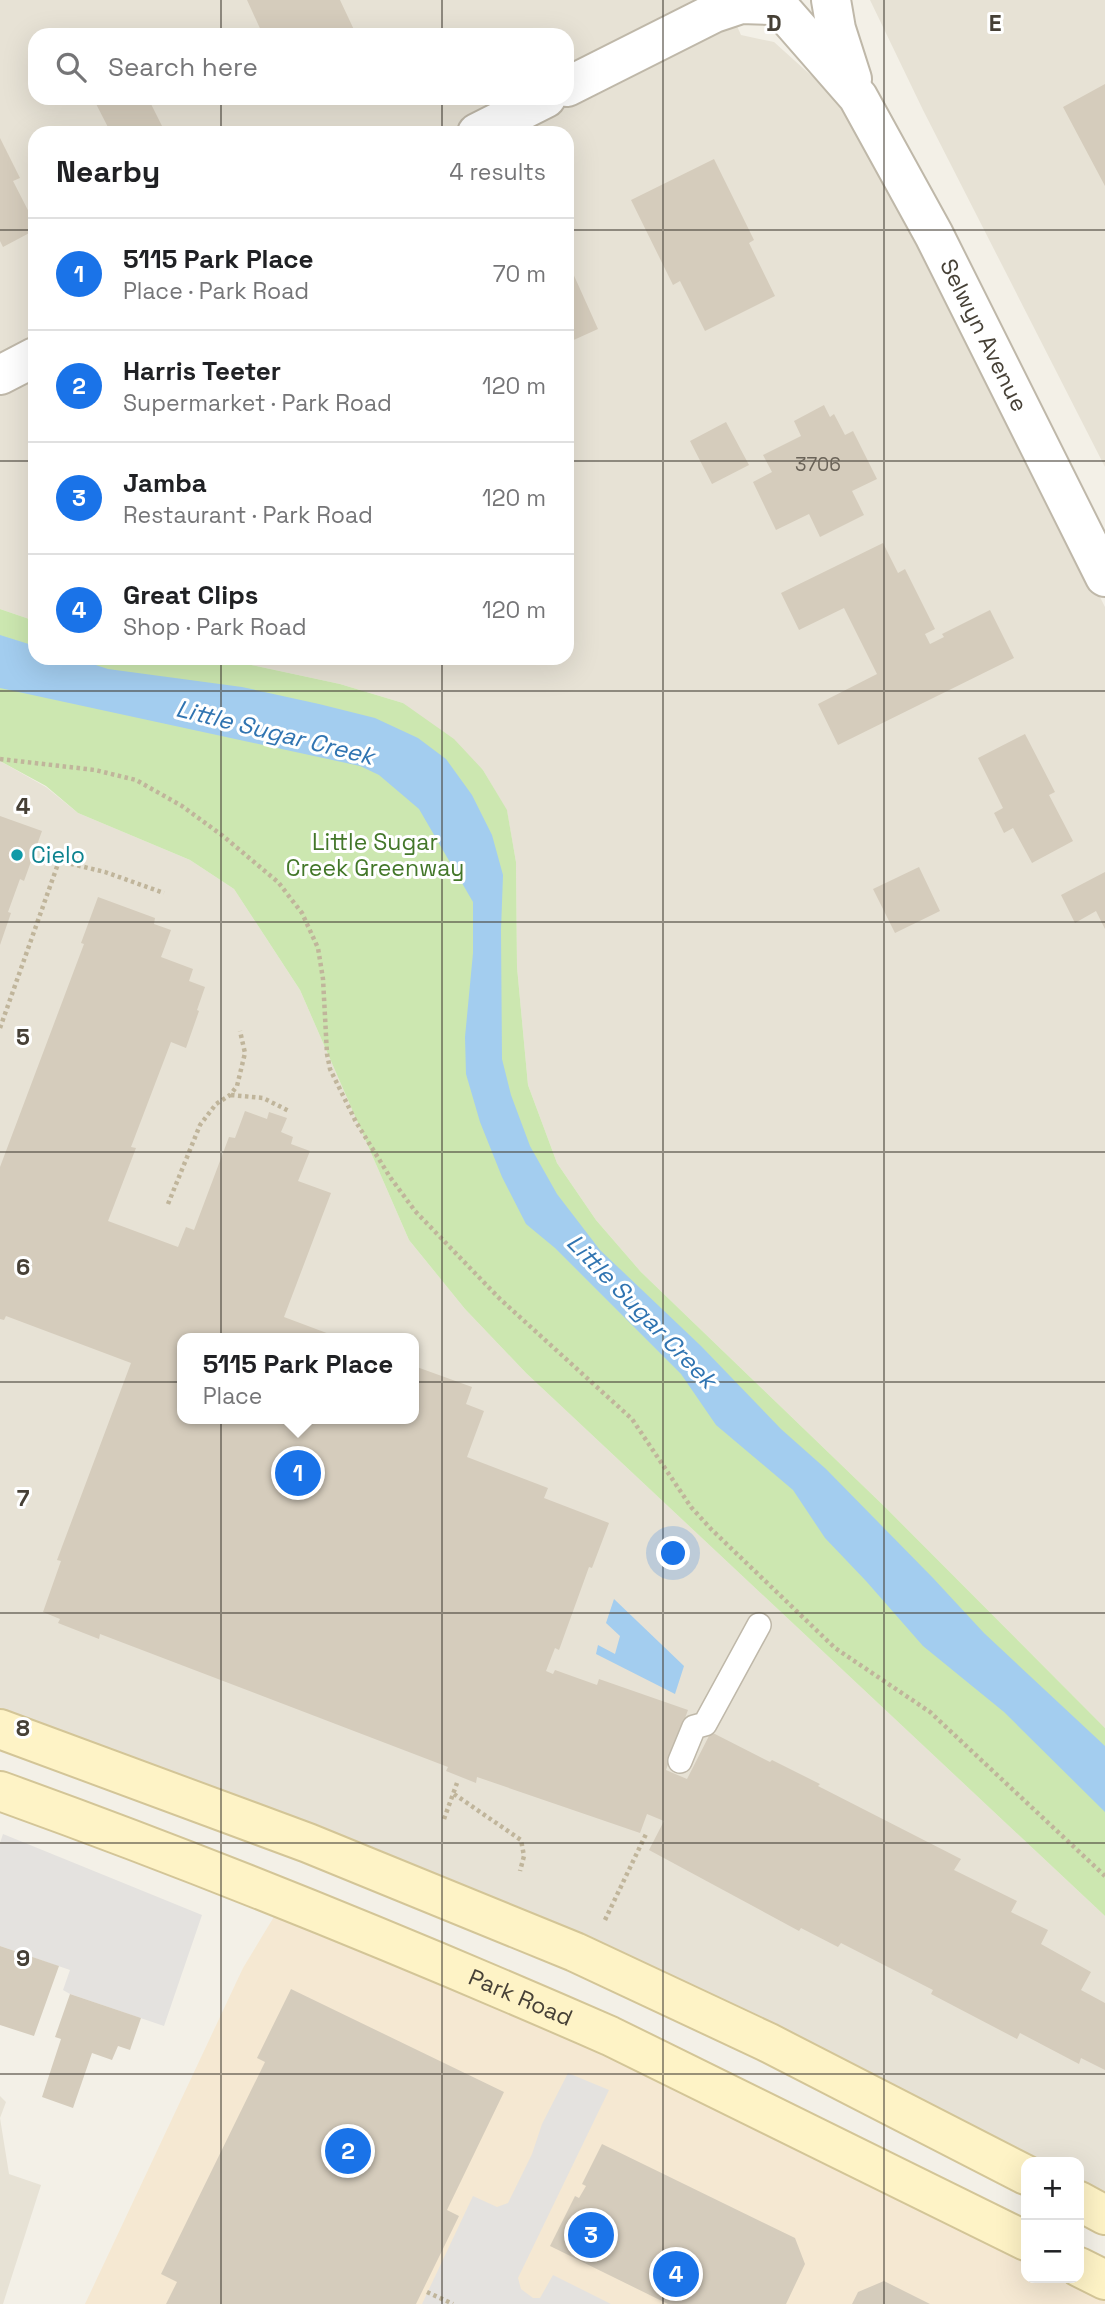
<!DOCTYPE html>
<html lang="en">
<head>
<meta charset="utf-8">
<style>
	body { margin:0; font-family:"Space Grotesk",sans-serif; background:#f6f6f6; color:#202124 }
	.controls { position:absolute; right:21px; bottom:21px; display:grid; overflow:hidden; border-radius:14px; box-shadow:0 7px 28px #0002 }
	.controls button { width:63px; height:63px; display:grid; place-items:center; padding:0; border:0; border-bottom:2px solid #e0e0e0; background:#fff; color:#202124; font:35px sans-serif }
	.you { position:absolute; left:674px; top:1554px; width:24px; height:24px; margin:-18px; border:5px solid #fff; border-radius:50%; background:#1a73e8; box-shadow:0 0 0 10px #1a73e833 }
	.badge { display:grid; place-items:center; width:46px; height:46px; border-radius:50%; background:#1a73e8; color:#fff; font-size:23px; font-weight:700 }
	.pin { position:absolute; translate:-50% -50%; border:4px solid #fff; box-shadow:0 2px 7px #0006 }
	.popup { position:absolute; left:177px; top:1333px; width:242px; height:91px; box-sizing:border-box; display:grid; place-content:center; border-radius:14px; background:#fff; filter:drop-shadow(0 2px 5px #0005); font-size:23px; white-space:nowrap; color:#757577 }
	.popup b { font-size:26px; color:#202124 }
	.popup::after { content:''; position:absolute; left:50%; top:100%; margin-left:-14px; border:14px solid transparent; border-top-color:#fff }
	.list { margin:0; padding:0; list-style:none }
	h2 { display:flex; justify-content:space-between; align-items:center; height:91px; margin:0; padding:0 28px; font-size:30px }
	h2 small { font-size:23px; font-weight:400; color:#757577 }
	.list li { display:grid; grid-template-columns:46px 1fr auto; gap:21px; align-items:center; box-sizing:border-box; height:112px; padding:0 28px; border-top:2px solid #e0e0e0 }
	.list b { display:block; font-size:26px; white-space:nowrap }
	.list p { margin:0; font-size:23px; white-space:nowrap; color:#757577 }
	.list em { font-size:23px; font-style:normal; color:#757577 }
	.icon { flex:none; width:38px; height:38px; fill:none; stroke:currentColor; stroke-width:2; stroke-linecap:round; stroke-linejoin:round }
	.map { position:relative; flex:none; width:1105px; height:2304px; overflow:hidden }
	.search { position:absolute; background:#fff; box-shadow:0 7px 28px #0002; left:28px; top:28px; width:546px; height:77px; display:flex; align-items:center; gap:18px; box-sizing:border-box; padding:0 24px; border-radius:21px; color:#757577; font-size:26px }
	.panel { position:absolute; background:#fff; box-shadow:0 7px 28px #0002; left:28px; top:126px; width:546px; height:539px; border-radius:21px }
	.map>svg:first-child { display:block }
</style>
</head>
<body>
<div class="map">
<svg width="1105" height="2304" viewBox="0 0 1105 2304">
	<rect width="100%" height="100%" fill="#f3f0e7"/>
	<path fill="#e7e2d5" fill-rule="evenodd" d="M0,0h725l16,35 33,7 61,55 130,231 140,279v1121l-221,-222 -243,-234 -45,-52 -39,-57 -29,-78 -11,-118 -1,-105 -9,-51 -24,-41 -80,-67 -63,-19 -121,-26h348v-525h-532v488l-35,-12zM35,35h532v63h-532z
		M870,0h235v467l-182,-357z
		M0,761l46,26 32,26 112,47 44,29 66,101 109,250 56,69 61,64 579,543v286l-26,-13v-27h-53l-1026,-445zM182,1338h232v81h-232z
		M0,2096l6,6 -6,16 9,56 32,11 -38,119h-3z"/>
	<path fill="#f5e8d2" d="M275,1915l298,125 453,214v24h50l29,13v13h-1020l158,-336z"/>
	<path fill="#cce7b0" d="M0,609l35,12v37h184l121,26 63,19 51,36 29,31 24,40 9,52 1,105 11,118 29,78 39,57 45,52 243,234 221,222v188l-579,-543 -61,-64 -56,-69 -109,-250 -66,-101 -44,-29 -112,-47 -32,-27 -46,-25z"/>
	<path fill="#e4e2df" d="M3,1834l199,81 -38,111 -94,-32 -7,-4 7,-20 -70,-24v-103z
		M568,2073l41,17 -91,188 3,11 12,9h7l13,-23 58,29h-189l51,-108 24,11 11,-4 24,-49 10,-30z"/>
	<path fill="#a3cdef" d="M0,635l35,11v12h39l34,11 134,18 77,17 56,14 43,20 28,21 26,36 20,40 11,40 -2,55 1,129 9,36 19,51 27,48 43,56 101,96 80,83 45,40 107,109 51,55 121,113v66l-101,-100 -81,-66 -57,-65 -41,-43 -32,-48 -77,-65 -35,-51 -126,-126 -29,-24 -24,-47 -22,-55 -14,-48 -1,-37 8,-84v-51l-54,-93 -40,-34 -19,-9 -360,-78z
		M614,1599l70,67 -9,28 -79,-40 2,-9 17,9 5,-18 -14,-13z"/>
	<path fill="#d5ccbc" d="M247,0h93l16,34 -93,1z
		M1105,84v102l-42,-79z
		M93,98h55l15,30 -10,5h-42z
		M0,138l20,40 -7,3 22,43v6l-32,17 -3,-6z
		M714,159l40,81 -5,3 26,53 -70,35 -25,-50 -7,4 -42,-85z
		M567,260l31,69 -31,14z
		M824,405l6,12 4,-3 11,21 8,-4 24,48 -25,12 12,24 -44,22 -11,-23 -33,16 -23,-48 19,-10 -9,-17 38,-19 -7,-15z
		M726,422l23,43 -37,19 -22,-43z
		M883,543l15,30 7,-4 30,60 -10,5 5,10 14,-7 -2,-3 48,-24 24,48 -176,87 -20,-41 59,-30 -33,-66 -45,22 -18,-37z
		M1025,734l30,58 -6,3 24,46 -41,22 -19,-35 -9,5 -10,-20 9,-5 -25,-50z
		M0,816l42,15 -18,50 -4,-2 -12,33 3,1 -11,32z
		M919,867l21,44 -45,22 -22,-44z
		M1105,872v57l-9,-18 -21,12 -14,-28z
		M98,897l57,21 -1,6 17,6 -10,27 32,12 -4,12 16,6 -8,23 2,1 -13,37 -15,-6 -40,105 5,1 -28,73 70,26 8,-20 8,3 35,-93 6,1 10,-27 22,8 2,-7 18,6 -6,14 12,5 -2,7 19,7 -12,30 33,12 -47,124 56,21h-158v81h232v-53l58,21 -6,17 18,7 -17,46 81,31 -4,10 65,25 -17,45 -3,-1 -30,83 -4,-2 -9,23 7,3 2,-4 42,15 2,-6 89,31 -22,60 21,9 24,-47 59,30 2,-2 48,24 -2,2 143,73 -7,11 63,31 -6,11 37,18 -7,14 50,28 -10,18 24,13v67l-24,-12 -2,6 -59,-31 -3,6 -86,-45 2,-4 -92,-47 -3,4 -37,-19 -2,3 -150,-81 15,-29 -17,-7 -7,19 -163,-56 -1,6 -30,-12 2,-4 -348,-133 -1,5 -41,-16 2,-4 -17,-7 18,-51 -4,-1 74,-197 -125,-47 -2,4 -4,-1v-152l84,-223 -3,-1z
		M0,1946l59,20 -25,70 -34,-11z
		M291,1989l213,103 -57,118 12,6 -43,88h-250l11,-22 -16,-8 104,-212 -8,-4z
		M70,1994l71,24 -11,32 -12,-4 -6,14 -20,-7 -19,55 -31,-11 19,-58 -6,-2z
		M602,2144l193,94 10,26 -19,40h-118l-118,-58 25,-50 4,2 7,-12 -4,-2z
		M884,2281l46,23h-78l6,-12z"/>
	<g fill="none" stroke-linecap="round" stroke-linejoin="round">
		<g stroke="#bfb8a9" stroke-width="26">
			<path id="service" d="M680,1761l14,-34 11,-3 54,-99"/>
		</g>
		<g stroke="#bfb8a9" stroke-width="42">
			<path id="minor" d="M730,0l-16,13 27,-9 29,1
				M567,87l147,-74
				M477,133l69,-35
				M0,375l35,-18"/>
		</g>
		<g stroke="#bfb8a9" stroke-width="42">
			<g id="tertiary">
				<path d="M831,0l5,29 16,50"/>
				<path id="s1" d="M782,10l76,87 76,138 171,342"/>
			</g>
		</g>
		<g stroke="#d3c597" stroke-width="42">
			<g id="secondary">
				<path d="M0,1729l308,114 267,109 192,90 259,133"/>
				<path id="s2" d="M0,1791c206,74 409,157 610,245l416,205"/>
				<path d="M1079,2201l26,14"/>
				<path d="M1079,2267l26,13"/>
			</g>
		</g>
		<path stroke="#c0b59b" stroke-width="4.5" stroke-dasharray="3.5 3.5" stroke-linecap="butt" d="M0,759l95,11 41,10 46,26 41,30 55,46 24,31 16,35 5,31 4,75 3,15 26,53 34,55 25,34 85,88 132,120 59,88 20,22 124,119 95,64 175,164
			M0,1028l59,-167 46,11 59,21
			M231,1095l32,3 26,13
			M168,1204l32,-79 16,-21 14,-9 7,-9 8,-33 -5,-22
			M454,1794l67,46 3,16 -4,15
			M444,1819l13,-36
			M605,1920l42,-88
			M427,2292l26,12"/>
		<use href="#service" stroke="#fff" stroke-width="23"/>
		<use href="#minor" stroke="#fff" stroke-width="38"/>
		<use href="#tertiary" stroke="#fff" stroke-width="38"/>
		<use href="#secondary" stroke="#fef3c6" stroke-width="38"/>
	</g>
	<path fill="none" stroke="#464036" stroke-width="2" stroke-opacity="0.55" d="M221,0v35M442,0v35M663,0v2304M884,0v2304M221,98v35M442,98v35M0,230h35M567,230h538M0,461h35M567,461h538M221,658v1646M442,658v1646M0,691h1105M0,922h1105M0,1152h1105M0,1382h1105M0,1613h1105M0,1843h1105M0,2074h1105"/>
	<circle fill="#0f9aa8" stroke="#fff" stroke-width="2.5" cx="17" cy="855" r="7"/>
	<g text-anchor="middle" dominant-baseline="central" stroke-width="6" stroke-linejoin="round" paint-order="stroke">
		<g font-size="19" fill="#6a6358">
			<text x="818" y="464">3706</text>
		</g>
		<g font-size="23" fill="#464036" stroke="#fff">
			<text stroke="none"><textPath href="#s1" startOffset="385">Selwyn Avenue</textPath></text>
			<text stroke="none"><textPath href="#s2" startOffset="560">Park Road</textPath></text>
		</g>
		<g font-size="23" fill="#437729" stroke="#fff">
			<text x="375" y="842">Little Sugar<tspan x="375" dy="26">Creek Greenway</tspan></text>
		</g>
		<g font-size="23" fill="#0d838f" stroke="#fff" text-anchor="start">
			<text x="31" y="855">Cielo</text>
		</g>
		<g font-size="24" font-style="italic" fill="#3074b1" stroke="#fff">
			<text transform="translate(275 732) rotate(14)">Little Sugar Creek</text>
			<text transform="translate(642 1311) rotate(46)">Little Sugar Creek</text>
		</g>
	</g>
	<g font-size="23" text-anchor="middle" font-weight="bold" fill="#464036" stroke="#fff" stroke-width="6" stroke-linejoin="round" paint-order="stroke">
		<text x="774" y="31">D</text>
		<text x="995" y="31">E</text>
		<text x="23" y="814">4</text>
		<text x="23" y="1045">5</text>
		<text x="23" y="1275">6</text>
		<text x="23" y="1506">7</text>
		<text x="23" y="1736">8</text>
		<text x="23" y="1966">9</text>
	</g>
</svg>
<div class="controls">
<button>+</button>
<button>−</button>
</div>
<div class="you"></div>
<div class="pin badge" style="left:298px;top:1473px">1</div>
<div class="popup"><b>5115 Park Place</b>Place</div>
<div class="pin badge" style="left:348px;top:2151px">2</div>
<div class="pin badge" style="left:591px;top:2235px">3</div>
<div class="pin badge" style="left:676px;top:2274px">4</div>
<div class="search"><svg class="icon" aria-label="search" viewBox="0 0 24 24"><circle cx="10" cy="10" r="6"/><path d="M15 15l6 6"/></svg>Search here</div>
<section class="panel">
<h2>Nearby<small>4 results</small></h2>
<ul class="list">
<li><span class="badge">1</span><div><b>5115 Park Place</b><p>Place · Park Road</p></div><em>70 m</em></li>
<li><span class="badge">2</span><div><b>Harris Teeter</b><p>Supermarket · Park Road</p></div><em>120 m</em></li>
<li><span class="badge">3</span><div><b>Jamba</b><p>Restaurant · Park Road</p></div><em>120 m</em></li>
<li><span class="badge">4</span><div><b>Great Clips</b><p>Shop · Park Road</p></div><em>120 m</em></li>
</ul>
</section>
</div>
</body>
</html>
